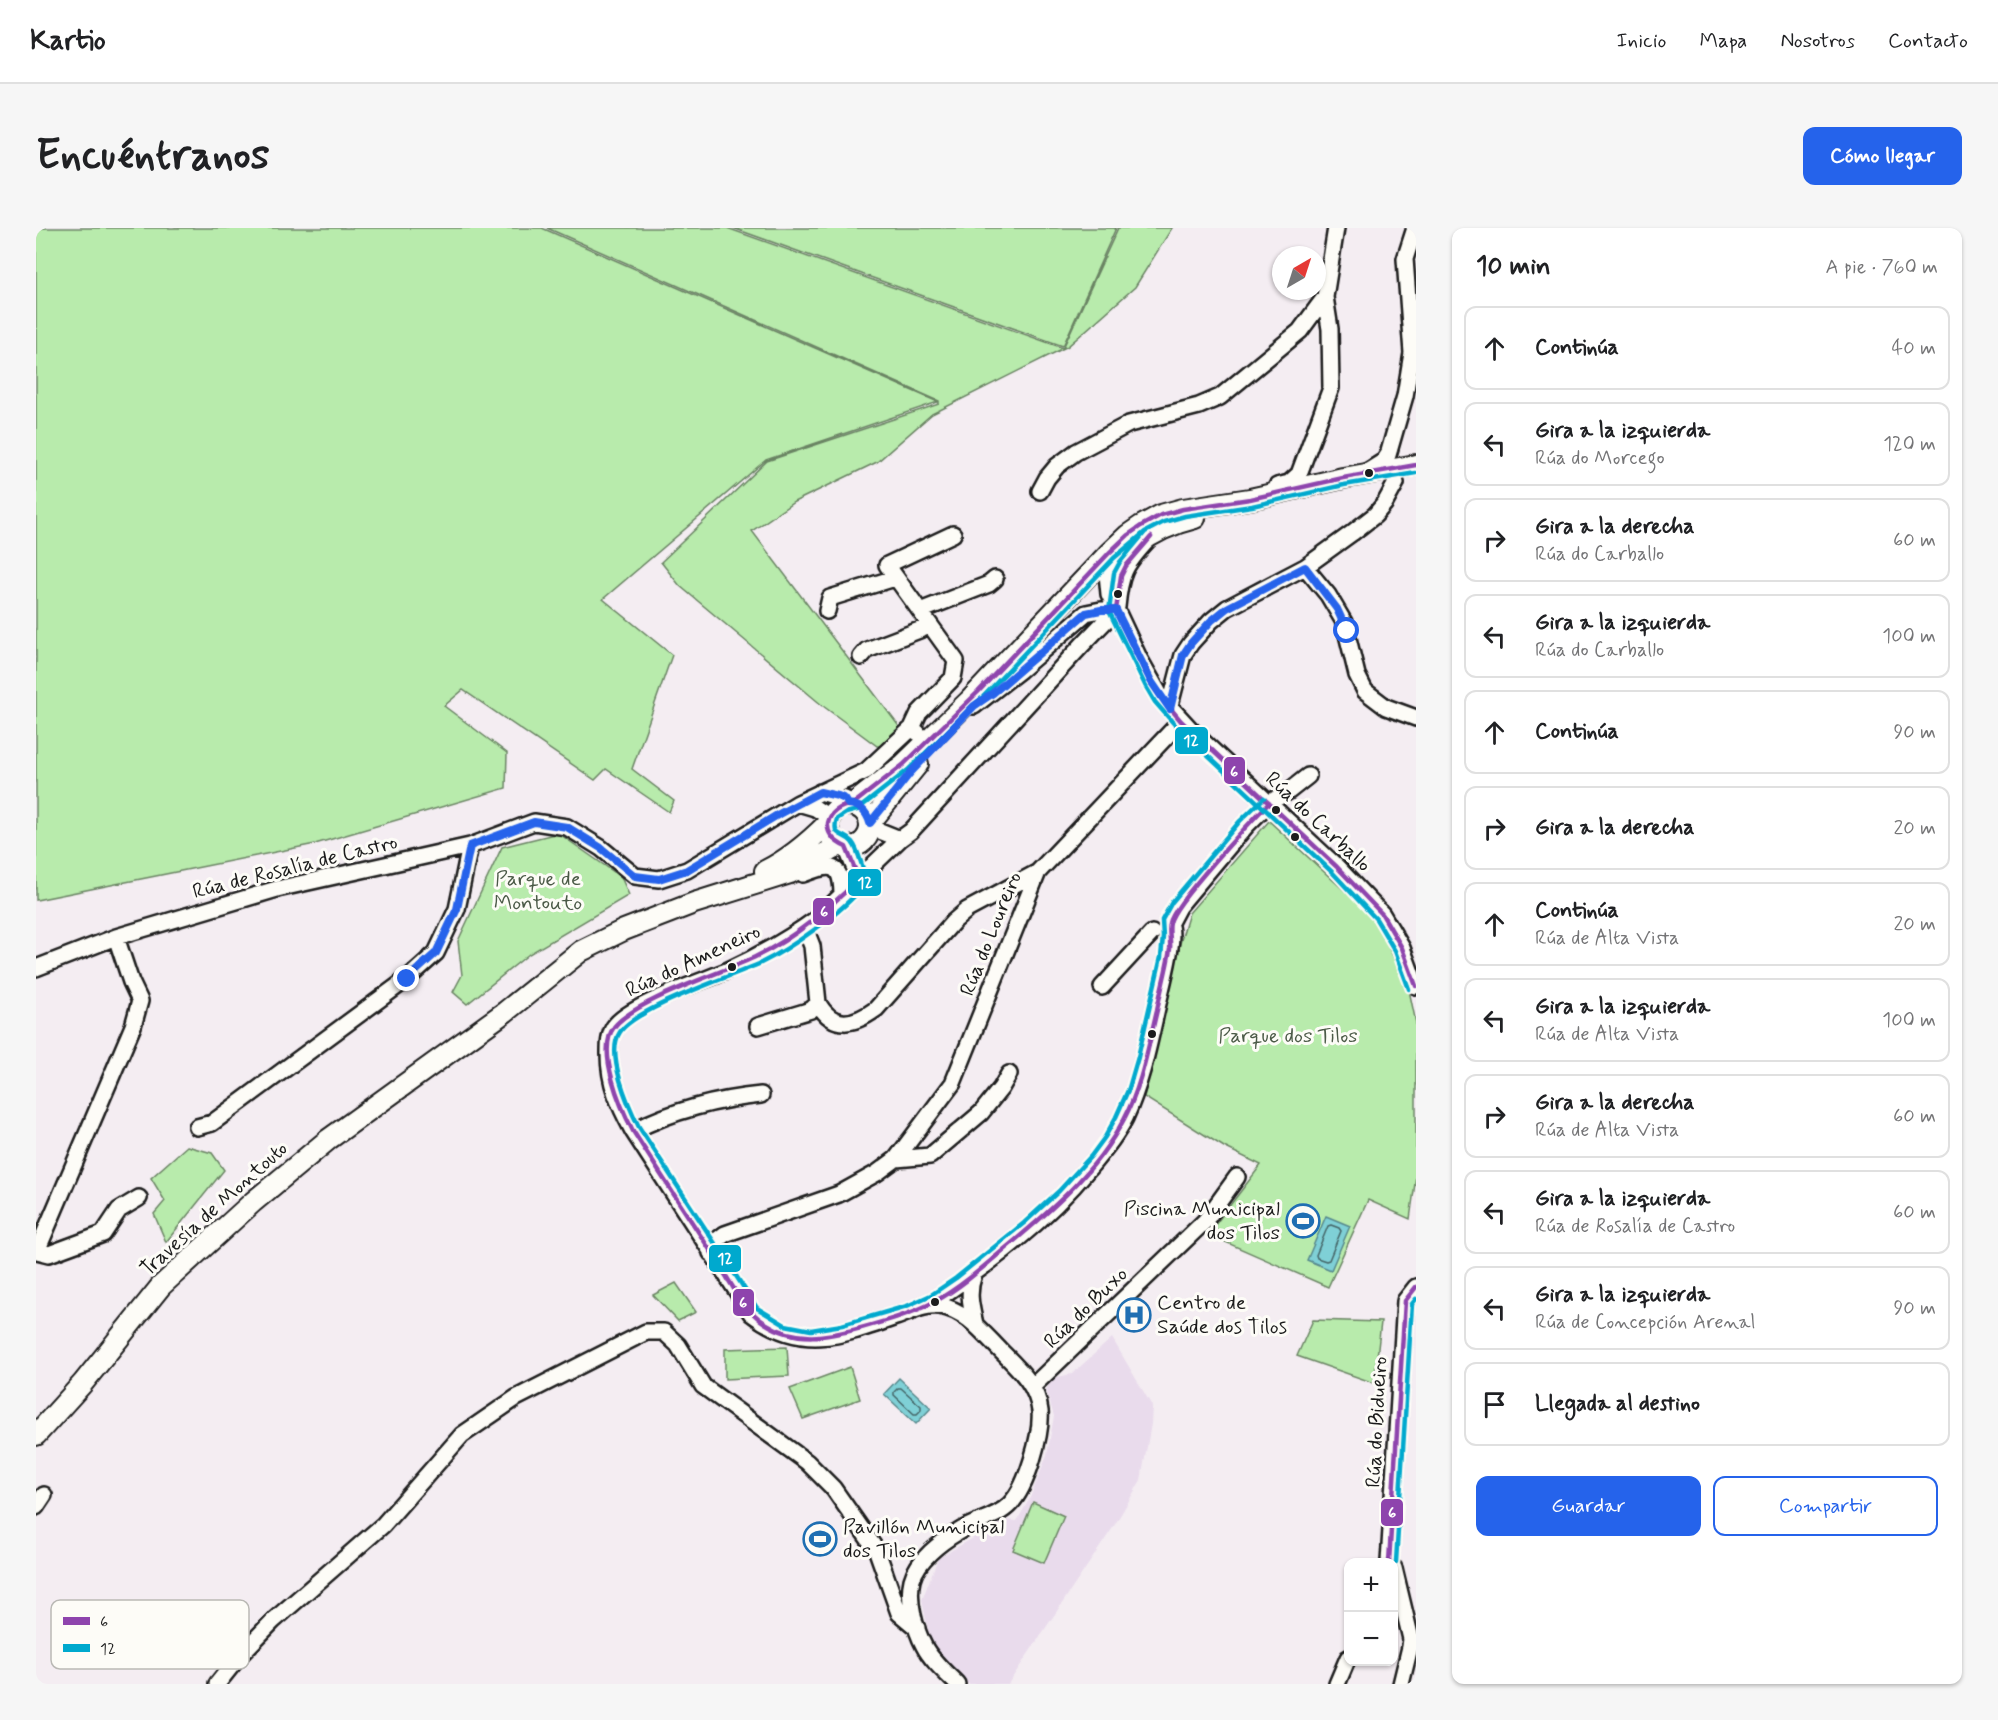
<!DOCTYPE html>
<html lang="es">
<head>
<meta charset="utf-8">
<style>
	body { margin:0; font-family:Mynerve,sans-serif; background:#f6f6f6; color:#202124 }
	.controls { position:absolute; right:18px; bottom:18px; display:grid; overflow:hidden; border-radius:12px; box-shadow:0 2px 4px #0004 }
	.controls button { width:54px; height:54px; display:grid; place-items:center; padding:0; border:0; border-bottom:2px solid #e0e0e0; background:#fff; color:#202124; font:30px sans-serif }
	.compass { position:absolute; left:1236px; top:18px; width:54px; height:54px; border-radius:50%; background:#fff; box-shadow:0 2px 4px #0004; rotate:39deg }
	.stop { position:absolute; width:18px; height:18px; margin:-14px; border:4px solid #2563eb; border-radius:50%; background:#fff }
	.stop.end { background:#2563eb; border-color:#fff; box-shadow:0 2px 6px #0008 }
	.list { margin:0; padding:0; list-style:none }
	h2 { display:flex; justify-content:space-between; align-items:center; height:78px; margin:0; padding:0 24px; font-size:26px }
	h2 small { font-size:20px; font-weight:400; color:#757577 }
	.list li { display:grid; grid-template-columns:39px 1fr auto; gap:18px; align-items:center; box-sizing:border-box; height:84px; margin:0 12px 12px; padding:0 12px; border:2px solid #e0e0e0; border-radius:12px }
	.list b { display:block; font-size:22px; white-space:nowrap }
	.list p { margin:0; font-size:20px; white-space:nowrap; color:#757577 }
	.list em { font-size:20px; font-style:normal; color:#757577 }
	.actions { display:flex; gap:12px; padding:18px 24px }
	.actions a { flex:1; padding:14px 0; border:2px solid #2563eb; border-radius:12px; text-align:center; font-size:21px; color:#2563eb }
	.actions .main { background:#2563eb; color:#fff }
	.icon { flex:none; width:33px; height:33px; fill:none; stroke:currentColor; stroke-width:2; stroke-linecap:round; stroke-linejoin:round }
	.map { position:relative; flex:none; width:1380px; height:1456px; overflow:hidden; border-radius:12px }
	header { display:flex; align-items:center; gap:36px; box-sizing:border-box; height:84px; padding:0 30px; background:#fff; border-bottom:2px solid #e0e0e0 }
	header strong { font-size:28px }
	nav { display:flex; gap:33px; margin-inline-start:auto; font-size:21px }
	.intro { display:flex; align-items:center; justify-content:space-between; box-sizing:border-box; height:144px; padding:0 36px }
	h1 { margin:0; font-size:42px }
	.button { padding:15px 27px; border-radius:12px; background:#2563eb; color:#fff; font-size:21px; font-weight:700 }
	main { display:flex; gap:36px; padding:0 36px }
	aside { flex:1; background:#fff; border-radius:12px; box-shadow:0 2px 4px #0004 }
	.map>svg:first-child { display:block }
</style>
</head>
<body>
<header>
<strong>Kartio</strong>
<nav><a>Inicio</a><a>Mapa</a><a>Nosotros</a><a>Contacto</a></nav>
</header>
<div class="intro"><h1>Encuéntranos</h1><a class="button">Cómo llegar</a></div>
<main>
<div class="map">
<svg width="1380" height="1456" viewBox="0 0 1380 1456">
	<rect width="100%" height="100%" fill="#f4edf2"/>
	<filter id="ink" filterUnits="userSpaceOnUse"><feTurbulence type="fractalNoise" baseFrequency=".0167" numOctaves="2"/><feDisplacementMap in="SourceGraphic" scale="12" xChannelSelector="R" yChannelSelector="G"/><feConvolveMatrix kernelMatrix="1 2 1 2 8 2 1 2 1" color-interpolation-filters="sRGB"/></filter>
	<g filter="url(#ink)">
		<path fill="#e9dbec" d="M1076,1110l40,68 -1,18 -10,56 -27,46 -106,158h-40l-20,-18 -18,-26 -8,-40 16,-42 67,-38 12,1 13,-23 17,-43 7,-39 -8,-26 7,-12 19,-4z"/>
		<path fill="#b8ebac" stroke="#6a8464" stroke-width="1.5" d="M0,0h506l396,174 -172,58 -163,139 69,56 -40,114 42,32 -5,11 -63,-43 -11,11 -132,-90 -19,16 63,47 -1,35 -191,56 -279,56z
			M511,0h180l336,120 55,-120h54l-37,59 -67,59 -136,68 -55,48 -83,40 -42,29 149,198 -19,17h-5l-54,-40 -143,-120 -19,-24 106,-101 172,-57v-3z
			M697,0h383l-53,118z
			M1233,593l106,98 34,71 7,33v153l-6,43 -42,-19 -40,87 -105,-46 -9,-15 47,-61 -37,-18 -80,-50 32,-140 13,-44z
			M522,605l63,44 8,18 -100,59 -62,50 -14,-12 9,-17 -4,-34 44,-94z
			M151,918l25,7 12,17 -58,72 -12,-28 11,-13 -14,-23z
			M640,1055l20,29 -18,9 -25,-26z
			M1277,1092l68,2 -7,61 -77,-27z
			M751,1119l2,29 -64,3v-30z
			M814,1139l10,32 -57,20 -13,-30z
			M997,1274l31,14 -20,47 -31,-13z"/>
		<path fill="#7fd0d6" stroke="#57888c" stroke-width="1.5" d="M1290,988l24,10 -19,44 -24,-10z
			M863,1150l32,30 -15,16 -32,-30z"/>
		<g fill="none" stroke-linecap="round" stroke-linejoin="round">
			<path stroke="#446466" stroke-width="1.5" d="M1295,997l8,3 2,3 -12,29 -3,1 -9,-3 -1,-3 12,-29z
				M862,1160h3l20,18v4l-4,4h-3l-20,-19v-3z"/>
			<g stroke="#1c1c1c" stroke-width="20">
				<path id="minor" d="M1332,243l16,-10 4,-6 17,-59 7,-43 -7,-94 10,-31
					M1241,258l12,-3 10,-9 32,-86 -1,-59 -5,-32 11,-69
					M1004,263l7,-13 10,-12 19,-14 53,-28 70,-18 21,-9 80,-66 25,-34
					M1083,324l-7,7 -5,14 2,21 30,64 22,39 35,38 141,132 45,47 20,34 14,38
					M1269,339l23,28 16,27 13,53 8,16 21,16 30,11
					M1081,379c3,-33 7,-41 30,-66
					M791,383l3,-13 65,-20
					M884,383l69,-27 6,-5
					M825,429l6,-7 63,-24
					M938,478l46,-36 66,-57 15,-3h15
					M1133,481l14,-54 8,-12 20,-22 16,-13 78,-41 47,-34 23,-18 10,-12 11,-20
					M882,505l-6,-5 7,-15 34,-35 3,-17 -69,-96 66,-31
					M784,564l25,7
					M762,575l17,5 14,9
					M834,599l30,12
					M810,619l13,32
					M767,646c28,-11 39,-12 39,23
					M80,709l15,45 9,19 -7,25 -96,225 12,3 54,-20 16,-24 20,-12
					M0,740l80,-31 161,-48 193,-43 64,-24 33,5 34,21 34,28 24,3 28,-9 111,-67 68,-32 46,-43
					M1066,759l50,-54
					M782,775c15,27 36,22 58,6l77,-87 14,-12 71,-38
					M722,798l53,-16 7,-7 -6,-57 -7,-18
					M161,899l15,-4 195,-144 29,-26 21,-44 13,-63
					M597,903c38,-20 86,-32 128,-36
					M860,931l34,-3 51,-43 20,-25 8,-14
					M675,1025l5,-12 9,-7 114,-40 38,-21 19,-14 57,-76 85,-211 143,-151
					M938,1046c-7,19 -3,32 1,50
					M891,1078c60,-40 118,-84 163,-139 13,-16 26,-31 35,-49 18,-39 25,-81 35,-123 3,-15 16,-60 9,-71l9,-17 68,-81 23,-23 20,-12 19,-15
					M997,1158l172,-165 32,-44
					M0,1279l8,-12
					M1353,1334l16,-261 11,-14
					M1358,1340l17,71 -1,8 -9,37
					M181,1456l24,-30 32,-33 110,-96 79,-90 54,-37 130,-66h18l14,13 25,41 104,76 26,26 44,63 22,62 18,15
					M921,1456c-11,-11 -26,-24 -33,-38 -9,-17 -17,-46 -12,-66 5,-20 29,-38 46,-48 16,-11 39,-14 52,-28 17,-17 32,-70 30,-93 -3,-26 -21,-42 -39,-60 -17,-17 -35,-41 -61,-45 -15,-2 -29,6 -44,11 -54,19 -95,35 -145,-4l-118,-182c-14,-26 -24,-47 -24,-77 0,-9 0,-19 5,-27 14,-21 84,-44 110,-55 33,-15 65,-33 95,-55l81,-78 11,-8 172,-187 33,-34
					M1301,1456l11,-26"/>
			</g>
			<g stroke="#1c1c1c" stroke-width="24">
				<path id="major" d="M1099,318c17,-13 39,-23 60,-28
					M817,576l50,-39 66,-64 140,-148 19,-18 13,-9 20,-11 22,-6 67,-10 93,-21 73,-13
					M792 598a21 21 0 1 1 42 0a21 21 0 1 1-42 0Z
					M834,595l48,-59
					M729,643c24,-12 43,-28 62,-47
					M0,1207l47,-52 78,-97 92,-84 76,-63 176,-127 76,-61 43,-21 70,-27 96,-30 50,-28"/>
			</g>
			<use href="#minor" stroke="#fdfcf7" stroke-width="15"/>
			<use href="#major" stroke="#fdfcf7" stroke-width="20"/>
			<g stroke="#fdfcf7" stroke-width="9">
				<path id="bus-1" d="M1115,309l-25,29 -5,10 -5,34 35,71 10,16 20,24 156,146 45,47 20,34 14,38
					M1233,575c-17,17 -96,101 -99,120 -2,7 1,17 0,26 -3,20 -9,40 -13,61 -9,37 -15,75 -33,109 -28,54 -77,95 -123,133 -21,18 -43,37 -67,50 -23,12 -48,19 -73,26 -34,9 -65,15 -96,-5 -24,-15 -37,-46 -53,-70 -26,-40 -53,-81 -79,-122 -12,-23 -37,-80 -19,-104 22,-28 109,-54 143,-71 39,-19 71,-47 102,-77l-13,-32c-28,-12 -22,-39 7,-43l50,-39 75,-73 131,-139 19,-18 13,-9 20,-11 22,-6 67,-10 93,-21 73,-13
					M1353,1334l16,-261 11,-14"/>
			</g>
			<g stroke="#fdfcf7" stroke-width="9">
				<path id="bus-2" d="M1109,304l-25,30 -6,11 -5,38 36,74 10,17 21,24 156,146 44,47 19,32 14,38
					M1228,570l-24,23 -68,81 -10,18 1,17 -2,20 -23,100 -9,31 -13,29 -11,20 -14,19 -32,35 -35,32 -68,55 -25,17 -24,11 -65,19 -31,5 -26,-5 -28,-17 -118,-181c-10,-20 -34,-73 -19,-95 16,-24 109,-55 139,-68 31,-15 84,-52 105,-79 4,-6 -7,-37 -12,-43 -8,-9 -21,-5 -15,-23l9,-6 11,-3 51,-40 75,-73 131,-139 31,-26 19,-10 21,-6 67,-10 92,-21 72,-12
					M1360,1334l16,-258 4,-5"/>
			</g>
			<use href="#bus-1" stroke="#8e44ad" stroke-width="4.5"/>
			<use href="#bus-2" stroke="#00a9ce" stroke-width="4.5"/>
		</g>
	</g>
	<g fill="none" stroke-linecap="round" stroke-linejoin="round" filter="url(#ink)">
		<path stroke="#2563eb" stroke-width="8" d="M371,751l29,-26 21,-44 13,-63 64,-24 33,5 34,21 34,28 24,3 28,-9 92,-56 41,-22 18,4 7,3 3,5c12,1 19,8 22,19l40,-50 64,-67 19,-13 93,-80 15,-3h15l35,71 19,28 13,-54 8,-12 20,-22 16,-13 78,-41 32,42 10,22"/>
	</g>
	<defs>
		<g id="stadium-ring" transform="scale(1.725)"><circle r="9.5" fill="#fdfcf7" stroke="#1f6fb2" stroke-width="1.5"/><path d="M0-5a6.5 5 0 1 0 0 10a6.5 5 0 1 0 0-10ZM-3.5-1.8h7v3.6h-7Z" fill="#1f6fb2"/></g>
		<g id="hospital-ring" transform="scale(1.725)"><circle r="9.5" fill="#fdfcf7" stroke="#1f6fb2" stroke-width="1.5"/><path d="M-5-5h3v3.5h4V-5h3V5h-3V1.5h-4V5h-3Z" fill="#1f6fb2"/></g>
	</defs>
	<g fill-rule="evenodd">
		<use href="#stadium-ring" x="1267" y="993"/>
		<use href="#hospital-ring" x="1098" y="1087"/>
		<use href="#stadium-ring" x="784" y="1311"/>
	</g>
	<g fill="#1c1c1c" stroke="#fdfcf7" stroke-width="2">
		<circle cx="1333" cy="245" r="5"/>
		<circle cx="1082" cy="366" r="5"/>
		<circle cx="1240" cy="582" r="5"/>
		<circle cx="1259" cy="609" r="5"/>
		<circle cx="696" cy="739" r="5"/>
		<circle cx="1116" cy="806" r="5"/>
		<circle cx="899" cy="1074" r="5"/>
	</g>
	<g text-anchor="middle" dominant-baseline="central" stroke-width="6" stroke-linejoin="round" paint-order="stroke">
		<g font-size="21" fill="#1c1c1c" stroke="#fdfcf7">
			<text transform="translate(1282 594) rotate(43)">Rúa do Carballo</text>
			<text transform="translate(259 639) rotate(-14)">Rúa de Rosalía de Castro</text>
			<text transform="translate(955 706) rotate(-68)">Rúa do Loureiro</text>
			<text transform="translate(657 733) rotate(-25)">Rúa do Ameneiro</text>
			<text transform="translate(178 981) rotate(-42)">Travesía de Montouto</text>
			<text transform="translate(1050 1080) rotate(-44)">Rúa do Buxo</text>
			<text transform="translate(1341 1194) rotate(-87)">Rúa do Bidueiro</text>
		</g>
		<g font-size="21" fill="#4b5a47" stroke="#fdfcf7">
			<text x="502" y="651">Parque de<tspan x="502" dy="24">Montouto</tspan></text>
			<text x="1252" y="808">Parque dos Tilos</text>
		</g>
		<g font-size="21" fill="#1c1c1c" stroke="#fdfcf7" text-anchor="start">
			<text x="1244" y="981" text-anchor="end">Piscina Municipal<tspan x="1244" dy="24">dos Tilos</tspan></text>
			<text x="1121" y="1075">Centro de<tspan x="1121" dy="24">Saúde dos Tilos</tspan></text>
			<text x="807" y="1299">Pavillón Municipal<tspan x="807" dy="24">dos Tilos</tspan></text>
		</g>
	</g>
	<rect x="15" y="1372" width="198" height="69" rx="9" fill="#fdfcf7" stroke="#bab9b5" stroke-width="1.5"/>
	<rect x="27" y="1389" width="27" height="8" fill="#8e44ad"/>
	<rect x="27" y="1416" width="27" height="8" fill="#00a9ce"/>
	<g font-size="16" fill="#1c1c1c">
		<text x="64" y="1399">6</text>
		<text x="64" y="1426">12</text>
	</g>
	<g stroke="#fdfcf7" stroke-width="2">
		<rect x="1138" y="498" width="35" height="29" rx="6" fill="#00a9ce"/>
		<rect x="1187" y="528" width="23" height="29" rx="6" fill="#8e44ad"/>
		<rect x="811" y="640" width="35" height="29" rx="6" fill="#00a9ce"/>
		<rect x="776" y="669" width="23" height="29" rx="6" fill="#8e44ad"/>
		<rect x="672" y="1016" width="34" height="29" rx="6" fill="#00a9ce"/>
		<rect x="696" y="1060" width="23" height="29" rx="6" fill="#8e44ad"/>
		<rect x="1344" y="1270" width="24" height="29" rx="6" fill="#8e44ad"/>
	</g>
	<g font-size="16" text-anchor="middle" font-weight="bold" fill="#fff">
		<text x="1155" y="518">12</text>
		<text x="1198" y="549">6</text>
		<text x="829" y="660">12</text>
		<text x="788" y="689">6</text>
		<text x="689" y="1036">12</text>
		<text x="707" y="1080">6</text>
		<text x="1356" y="1290">6</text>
	</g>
</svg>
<div class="controls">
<button>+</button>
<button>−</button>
</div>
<svg class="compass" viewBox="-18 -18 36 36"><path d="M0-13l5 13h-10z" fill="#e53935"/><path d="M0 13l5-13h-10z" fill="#757577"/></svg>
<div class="stop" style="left:1311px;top:403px"></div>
<div class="stop end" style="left:371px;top:751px"></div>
</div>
<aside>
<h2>10 min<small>A pie · 760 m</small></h2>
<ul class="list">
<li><svg class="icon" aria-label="ahead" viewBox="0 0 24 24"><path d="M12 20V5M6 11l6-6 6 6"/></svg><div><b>Continúa</b></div><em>40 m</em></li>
<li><svg class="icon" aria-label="left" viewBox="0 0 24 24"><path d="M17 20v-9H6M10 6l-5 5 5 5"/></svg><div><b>Gira a la izquierda</b><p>Rúa do Morcego</p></div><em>120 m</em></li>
<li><svg class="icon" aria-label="right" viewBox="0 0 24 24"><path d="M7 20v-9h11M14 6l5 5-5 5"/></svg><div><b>Gira a la derecha</b><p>Rúa do Carballo</p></div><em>60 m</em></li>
<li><svg class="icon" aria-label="left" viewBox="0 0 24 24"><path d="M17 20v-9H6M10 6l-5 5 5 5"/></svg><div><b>Gira a la izquierda</b><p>Rúa do Carballo</p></div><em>100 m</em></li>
<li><svg class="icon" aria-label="ahead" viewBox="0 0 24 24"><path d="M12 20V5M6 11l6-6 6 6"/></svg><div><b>Continúa</b></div><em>90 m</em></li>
<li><svg class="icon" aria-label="right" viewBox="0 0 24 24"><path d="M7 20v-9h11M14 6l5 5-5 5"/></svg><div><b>Gira a la derecha</b></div><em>20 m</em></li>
<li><svg class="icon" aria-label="ahead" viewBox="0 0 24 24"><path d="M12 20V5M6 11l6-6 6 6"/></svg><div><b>Continúa</b><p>Rúa de Alta Vista</p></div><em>20 m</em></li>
<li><svg class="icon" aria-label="left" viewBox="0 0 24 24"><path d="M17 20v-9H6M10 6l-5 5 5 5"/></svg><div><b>Gira a la izquierda</b><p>Rúa de Alta Vista</p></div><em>100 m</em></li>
<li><svg class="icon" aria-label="right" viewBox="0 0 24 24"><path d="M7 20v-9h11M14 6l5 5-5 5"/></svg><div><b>Gira a la derecha</b><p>Rúa de Alta Vista</p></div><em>60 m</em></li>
<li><svg class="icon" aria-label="left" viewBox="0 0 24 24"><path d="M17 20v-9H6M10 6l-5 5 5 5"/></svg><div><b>Gira a la izquierda</b><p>Rúa de Rosalía de Castro</p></div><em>60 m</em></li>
<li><svg class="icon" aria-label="left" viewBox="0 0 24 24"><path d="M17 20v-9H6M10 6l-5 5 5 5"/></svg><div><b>Gira a la izquierda</b><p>Rúa de Concepción Arenal</p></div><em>90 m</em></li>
<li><svg class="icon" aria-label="arrive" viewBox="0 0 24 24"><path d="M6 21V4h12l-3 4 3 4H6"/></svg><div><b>Llegada al destino</b></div></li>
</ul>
<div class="actions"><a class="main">Guardar</a><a>Compartir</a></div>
</aside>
</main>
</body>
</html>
